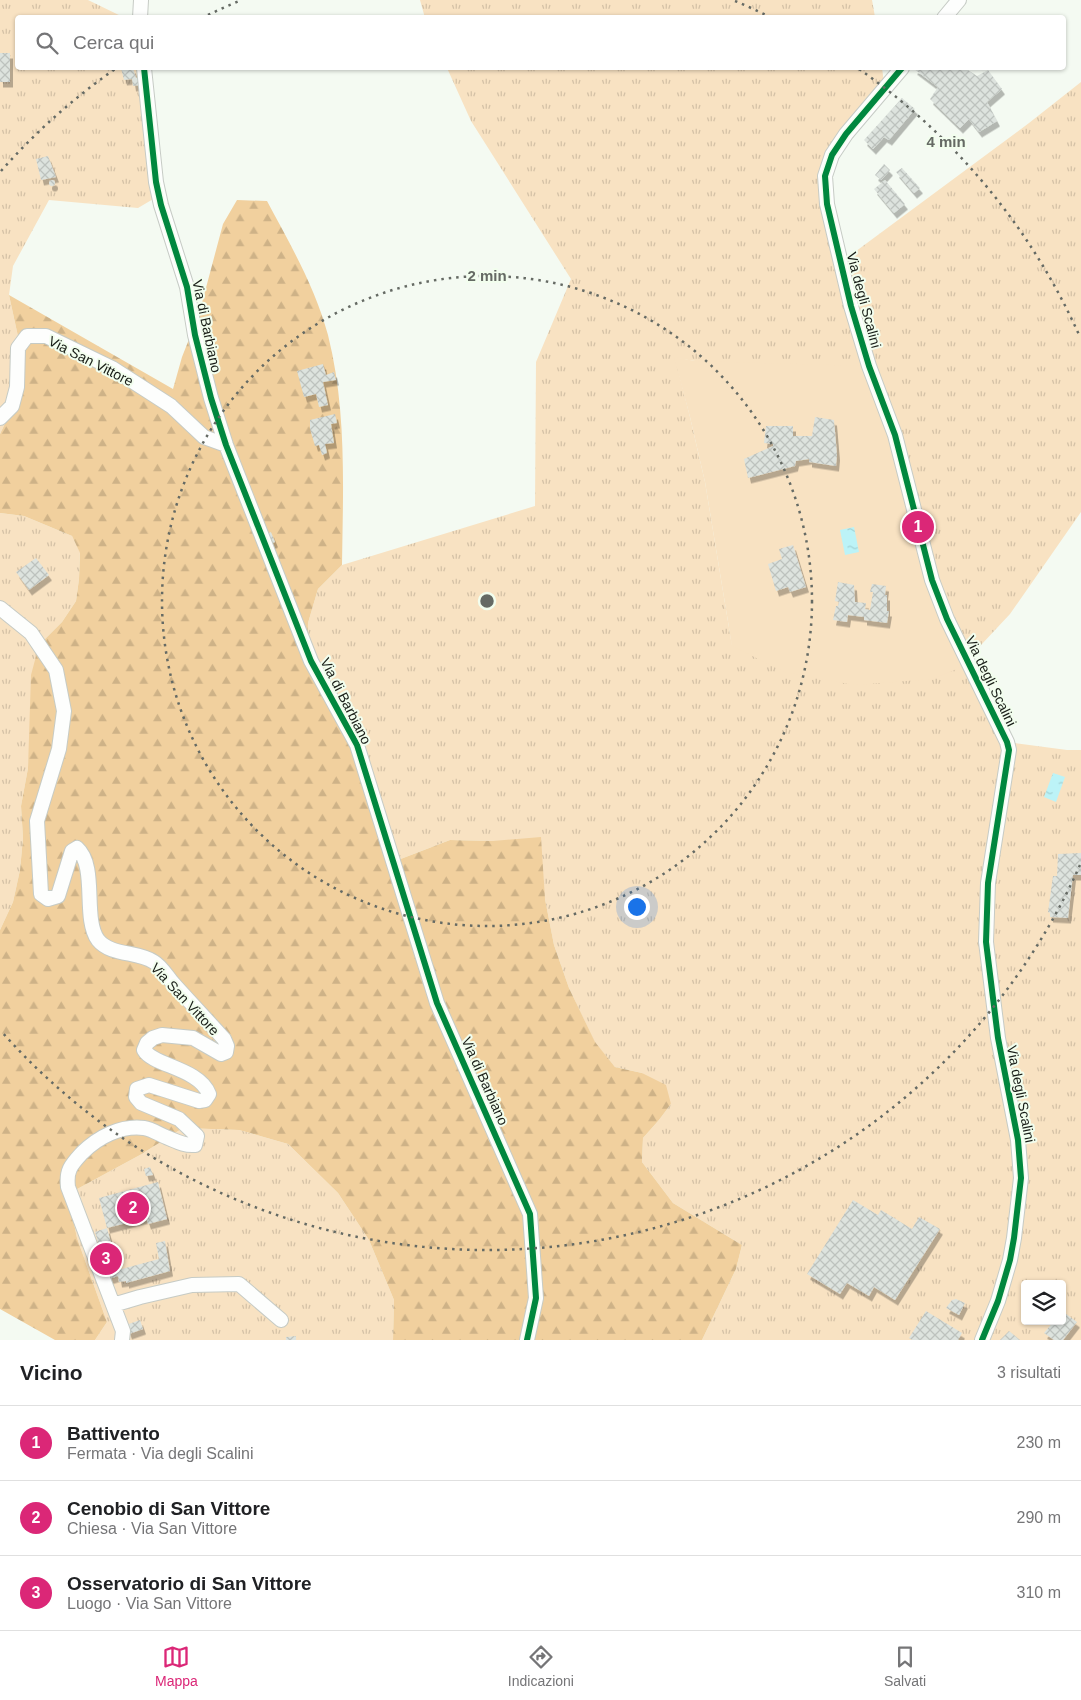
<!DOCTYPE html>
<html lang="it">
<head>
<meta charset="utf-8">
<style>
	body { margin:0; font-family:Arial,sans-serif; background:#f6f6f6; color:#202124 }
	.controls { position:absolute; right:15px; bottom:15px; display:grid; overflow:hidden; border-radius:5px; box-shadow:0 1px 4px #0004 }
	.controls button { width:45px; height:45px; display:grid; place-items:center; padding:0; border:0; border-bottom:1px solid #e0e0e0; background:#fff; color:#202124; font:25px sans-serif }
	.you { position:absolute; left:636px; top:906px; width:18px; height:18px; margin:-12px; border:4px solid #fff; border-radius:50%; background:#1a73e8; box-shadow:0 0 0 8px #1a73e833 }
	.badge { display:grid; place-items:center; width:32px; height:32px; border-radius:50%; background:#db2777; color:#fff; font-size:16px; font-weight:700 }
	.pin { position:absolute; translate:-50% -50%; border:2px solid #fff; box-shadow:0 1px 5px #0006 }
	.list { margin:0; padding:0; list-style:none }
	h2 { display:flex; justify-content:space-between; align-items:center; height:65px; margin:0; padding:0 20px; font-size:21px }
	h2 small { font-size:16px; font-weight:400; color:#757577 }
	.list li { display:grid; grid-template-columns:32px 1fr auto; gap:15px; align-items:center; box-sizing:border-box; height:75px; padding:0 20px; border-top:1px solid #e0e0e0 }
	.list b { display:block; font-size:19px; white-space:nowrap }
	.list p { margin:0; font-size:16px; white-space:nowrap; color:#757577 }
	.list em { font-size:16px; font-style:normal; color:#757577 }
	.icon { flex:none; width:28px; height:28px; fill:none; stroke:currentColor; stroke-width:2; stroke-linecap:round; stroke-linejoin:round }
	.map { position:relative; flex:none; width:1081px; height:1340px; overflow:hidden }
	.search { position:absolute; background:#fff; box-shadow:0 1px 4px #0004; left:15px; right:15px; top:15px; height:55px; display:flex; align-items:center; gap:12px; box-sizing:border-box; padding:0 18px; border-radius:5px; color:#757577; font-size:19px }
	.sheet { height:290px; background:#fff }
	nav { display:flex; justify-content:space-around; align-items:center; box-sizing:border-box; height:70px; border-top:1px solid #e0e0e0; background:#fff; font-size:14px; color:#757577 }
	nav a { display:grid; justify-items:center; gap:2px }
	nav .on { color:#db2777 }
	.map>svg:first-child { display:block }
</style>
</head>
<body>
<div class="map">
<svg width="1081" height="1340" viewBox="0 0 1081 1340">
	<defs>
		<pattern id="grass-tufts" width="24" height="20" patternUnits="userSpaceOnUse" patternTransform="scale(1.25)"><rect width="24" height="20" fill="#f8e2c2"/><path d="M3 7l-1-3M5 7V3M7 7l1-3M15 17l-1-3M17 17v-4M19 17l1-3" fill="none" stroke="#d4c1a6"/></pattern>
		<pattern id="forest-firs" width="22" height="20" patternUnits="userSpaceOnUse" patternTransform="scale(1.25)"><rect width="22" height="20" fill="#f1d09e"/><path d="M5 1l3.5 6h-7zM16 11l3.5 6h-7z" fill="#ceb287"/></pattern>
		<pattern id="water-ripples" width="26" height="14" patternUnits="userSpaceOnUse" patternTransform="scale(1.25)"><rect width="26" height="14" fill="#bcf3f7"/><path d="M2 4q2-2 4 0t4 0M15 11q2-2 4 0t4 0" fill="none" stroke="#a1d0d3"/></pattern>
		<pattern id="building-cross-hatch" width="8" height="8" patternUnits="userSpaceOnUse" patternTransform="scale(1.25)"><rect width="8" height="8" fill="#dde3de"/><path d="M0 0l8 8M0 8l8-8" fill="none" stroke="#bdc2be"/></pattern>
		<filter id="shadow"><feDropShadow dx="3" dy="5.5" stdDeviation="0" flood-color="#0004"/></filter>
	</defs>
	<rect width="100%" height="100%" fill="#f4faf2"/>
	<path fill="url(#grass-tufts)" fill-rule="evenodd" d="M0,0h88l35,17 -105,1v50h128l14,127 -22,13 -89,-8 -36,66 -4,29 10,46 -8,70 -11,23z
		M420,0h452l3,17 -450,1z
		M447,68h435l3,22 -56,65 -3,43 14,65 189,-140 52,-41v430l-71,102 -43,46 40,82 60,8h14v590h-379l34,-71 6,-24 -69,-42 -31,-41 1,-24 16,-18 12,-16 -29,-31 -27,-6 -20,-24 -26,-55 -15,-43 -9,-46 -52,-58 -43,-1 -52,20 -91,-199 1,-38 10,-34 24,-24 193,-59 1,-144 35,-83 -100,-158zM675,358l20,3 37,285 -27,-164 -15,-65zM1025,1284h37v37h-37z
		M0,513l24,3 48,20 8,16 -1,27 -3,22 -14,21 -23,23 -11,123 -7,38 2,32 -3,32 -7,32 -13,28z
		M183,1128l56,2 49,14 50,49 31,47 25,60 -1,40h-298l12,-18 -30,-84 -9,-44 72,-39z"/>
	<path fill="url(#forest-firs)" d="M237,200l30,1c23,43 48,86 61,134 19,76 15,153 14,230l-24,24 -10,34 -1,38 41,77 50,122 52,-20 43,1 48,-4 4,62 9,46 15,43 26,54 20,25 27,6 24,12 5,19 -12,16 -16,18 -1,24 31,41 69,42 -6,24 -34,71h-309l1,-40 -25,-60 -31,-47 -50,-49 -49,-14 -56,-2 -43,27 -72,39 9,44 30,84 -12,18h-40l-55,-31v-379l13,-28 7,-32 3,-32 -2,-32 7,-38 3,-93 8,-30 23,-23 14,-21 3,-22 1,-26 -8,-17 -48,-20 -24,-3v-79l11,-23 8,-70 -10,-46 164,94 9,-32 17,-43 24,-90z"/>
	<path fill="#f8e2c2" d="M674,357l21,4 174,5 55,183 43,111 -10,9 -25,10 -78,6 -69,-13 -53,-26 -27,-164 -15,-65z"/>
	<path fill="url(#water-ripples)" d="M854,527l5,25 -14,3 -5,-25z
		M1053,773l12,4 -9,25 -12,-5z"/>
	<path fill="url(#building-cross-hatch)" filter="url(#shadow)" d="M0,53h10v29h-10z
		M121,68h12l3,10 3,-1 2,8 -8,1 -1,-7 -8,1z
		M915,68h50l12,8 11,-6 14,19 -15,13 10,19 -18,11 -10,-13 -9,9 -30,-29 8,-12 -24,-18z
		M902,98l13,11 -26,31 -5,-3 -11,12 -9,-9z
		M48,156l8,21 -15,3 -5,-21z
		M884,164l6,6 -9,10 -6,-5z
		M902,168l18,20 -6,5 -18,-21z
		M49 183a3 3 0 1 1 6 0a3 3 0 1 1-6 0Z
		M885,180l20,24 -11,9 -20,-24z
		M323,364l3,11 8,-3 2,8 -13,2 5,23 -9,2 -3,-13 -12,3 -7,-26z
		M335,414l2,9 -6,1 3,19 -9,1 2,9 -5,2 -3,-10 -4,1 -5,-17v-9z
		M815,417l19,3 3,35 -1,11 -27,-4v-3l-13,2 -1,5 -47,12 -4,-19 29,-13v-2l-9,-1 2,-17h27v10h19z
		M271,532l4,10 -6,3 -4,-10z
		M793,545l13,42 -16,5 -2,-5 -12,4 -8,-27 14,-5 -3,-10z
		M36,558l13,17 -20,15 -13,-18z
		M838,582l16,3 1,17 11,1 -1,6 5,1 3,-18h-3l2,-8 14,2 -1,9h2v16h2l-2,12 -23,-3v-3l-16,-2 -1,7 -14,-2 3,-14h2l1,-4 -4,-1z
		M1081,853v22h-8l-5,43 -18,-1v-4l-2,-1 5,-36h4l1,-22z
		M150,1167l3,8 -7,1 -2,-7z
		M158,1182l9,37 -19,5 -2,-6 -39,10 -8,-30z
		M853,1200l25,15 3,-5 31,19 7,-12 21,12 -45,71 -21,-13 -5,9 -22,-13 -7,11 -33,-20z
		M107,1228l11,42 41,-11 -3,-16 9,-2 5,30 -44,12v-2l-7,1 -1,-6 -9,3 -11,-26 3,-1 -6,-20z
		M956,1299l9,4 -6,12 -13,-7 6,-8z
		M926,1311l36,22 -4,7h-46l-3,-2z
		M1062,1311l15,11 -14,18h-9l-10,-7 10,-12h8z
		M140,1320l3,9 -14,5 -3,-9z
		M1009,1331l11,9h-20z
		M296,1336v4h-10v-3z"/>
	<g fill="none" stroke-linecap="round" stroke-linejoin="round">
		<g stroke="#c6cbc5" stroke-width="16">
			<path id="minor" d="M140,18l1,-18
				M944,18l15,-18
				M144,68l12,114 5,23 26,82 8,48 16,63 15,47 85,216 46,84 80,258 93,211 6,84 -9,42
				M902,68l-56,66 -14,21 -7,21 2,28 24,102 18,60 26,69 37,145 15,39 60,123 2,8 -21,133 -2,59 12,96 20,102 3,38 -7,60 -4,22 -12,41 -16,39
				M0,418l12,-12 5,-19 1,-39 9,-12h19l66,32 59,38 33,31 22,8
				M0,608l31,25 25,37 8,41 -5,38 -22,72 4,73 7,5 10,-3 14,-45 5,-3c21,19 5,70 21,92 13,16 40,11 56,22 7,4 13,14 18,20 17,19 35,38 52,57l3,7 -1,6 -5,2 -28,-16 -31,-3 -9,3 -6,5 -3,7c9,16 55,18 65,44l-4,6 -6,1 -50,-16 -12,4 -1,8 5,6 38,16 18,17 -2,9c-11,1 -19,-4 -29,-8 -7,-3 -15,-8 -22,-9 -23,-3 -46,9 -62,25 -11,12 -16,17 -14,34l55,144 -1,9
				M113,1305l27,-8 52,-12 47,-1 42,36"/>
		</g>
		<use href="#minor" stroke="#fdfefd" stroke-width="14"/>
		<g stroke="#f2feee" stroke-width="9">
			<path id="cycleway" d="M144,68l12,114 5,23 26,82 8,48 16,63 15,47 85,216 46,84 80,258 93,211 6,84 -9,42
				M902,68l-56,66 -14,21 -7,21 2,28 24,102 18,60 26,69 37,145 15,39 60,123 2,8 -21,133 -2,59 12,96 20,102 3,38 -7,60 -4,22 -12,41 -16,39"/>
		</g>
		<use href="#cycleway" stroke="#00873e" stroke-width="6"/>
	</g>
	<g fill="none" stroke="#656a64" stroke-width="2.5" stroke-dasharray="2.5 5">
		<circle cx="487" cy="601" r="325"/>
		<path d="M1080 865A649 649 0 0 1 1 1031M1 171A649 649 0 0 1 115 69M208 15A649 649 0 0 1 239 1M735 1A649 649 0 0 1 766 15M859 69A649 649 0 0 1 1080 337"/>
	</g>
	<g text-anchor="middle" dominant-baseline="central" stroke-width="4" stroke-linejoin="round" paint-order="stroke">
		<g font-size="14" fill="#181d17" stroke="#f2feee">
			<text transform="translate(864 300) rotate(75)">Via degli Scalini</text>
			<text transform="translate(207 326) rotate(78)">Via di Barbiano</text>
			<text transform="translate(91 361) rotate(27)">Via San Vittore</text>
			<text transform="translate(991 681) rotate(64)">Via degli Scalini</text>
			<text transform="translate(346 701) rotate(63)">Via di Barbiano</text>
			<text transform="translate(185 999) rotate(47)">Via San Vittore</text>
			<text transform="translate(485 1081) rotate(66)">Via di Barbiano</text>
			<text transform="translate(1021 1094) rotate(79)">Via degli Scalini</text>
		</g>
	</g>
	<circle cx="487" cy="601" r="8" fill="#656a64" stroke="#f2feee" stroke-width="2.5"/>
	<g font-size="15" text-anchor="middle" font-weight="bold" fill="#656a64" stroke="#f2feee" stroke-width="4" stroke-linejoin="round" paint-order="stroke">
		<text x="946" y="147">4 min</text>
		<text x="487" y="281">2 min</text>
	</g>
</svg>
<div class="controls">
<button><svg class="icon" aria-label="layers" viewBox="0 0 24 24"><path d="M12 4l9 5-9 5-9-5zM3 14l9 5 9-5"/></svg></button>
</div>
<div class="you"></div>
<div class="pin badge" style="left:918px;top:527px">1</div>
<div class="pin badge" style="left:133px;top:1208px">2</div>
<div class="pin badge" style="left:106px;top:1259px">3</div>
<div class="search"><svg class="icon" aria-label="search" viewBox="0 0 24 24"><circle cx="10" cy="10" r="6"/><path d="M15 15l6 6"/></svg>Cerca qui</div>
</div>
<section class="sheet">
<h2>Vicino<small>3 risultati</small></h2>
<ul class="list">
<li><span class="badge">1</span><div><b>Battivento</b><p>Fermata · Via degli Scalini</p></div><em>230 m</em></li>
<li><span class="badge">2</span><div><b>Cenobio di San Vittore</b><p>Chiesa · Via San Vittore</p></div><em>290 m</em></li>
<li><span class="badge">3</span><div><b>Osservatorio di San Vittore</b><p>Luogo · Via San Vittore</p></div><em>310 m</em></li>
</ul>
</section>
<nav>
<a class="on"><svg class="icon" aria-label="map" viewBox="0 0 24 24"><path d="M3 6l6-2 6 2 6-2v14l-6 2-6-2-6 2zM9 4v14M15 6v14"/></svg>Mappa</a>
<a><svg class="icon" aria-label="directions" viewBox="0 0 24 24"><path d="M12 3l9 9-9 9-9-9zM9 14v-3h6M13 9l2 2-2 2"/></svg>Indicazioni</a>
<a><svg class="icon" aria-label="saved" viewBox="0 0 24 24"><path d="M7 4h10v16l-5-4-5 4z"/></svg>Salvati</a>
</nav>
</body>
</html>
